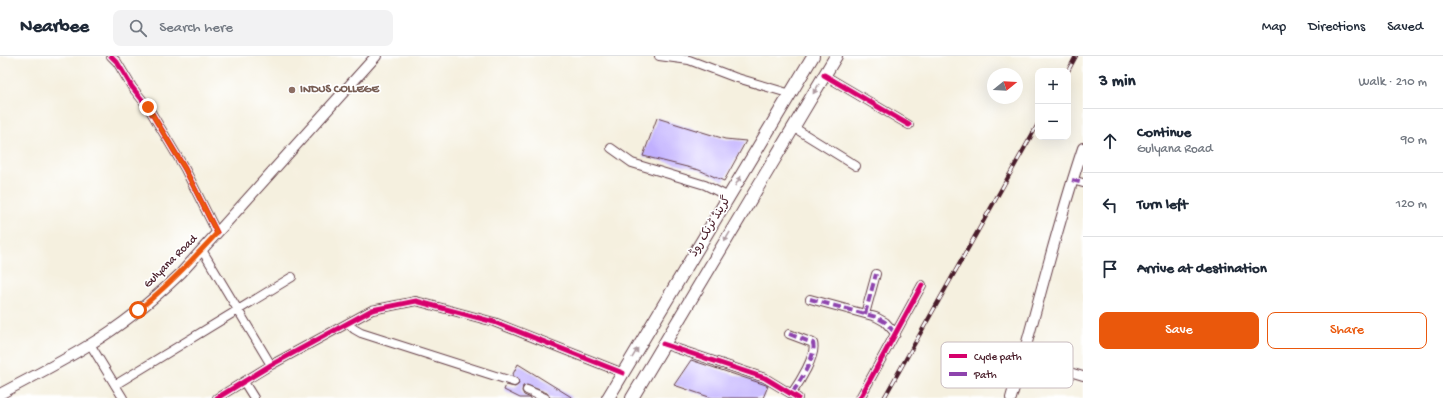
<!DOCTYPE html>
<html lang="en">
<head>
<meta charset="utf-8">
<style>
	body { margin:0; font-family:"Gochi Hand","Playpen Sans Arabic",sans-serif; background:#f2f2f3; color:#1f2937 }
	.controls { position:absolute; right:12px; top:12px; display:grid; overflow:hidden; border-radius:8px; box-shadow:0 4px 16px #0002 }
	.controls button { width:36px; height:36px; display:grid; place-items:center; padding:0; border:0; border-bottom:1px solid #e0e1e3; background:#fff; color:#1f2937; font:20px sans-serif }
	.compass { position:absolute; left:987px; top:12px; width:36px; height:36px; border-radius:50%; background:#fff; box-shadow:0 4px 16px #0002; rotate:72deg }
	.stop { position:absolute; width:12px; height:12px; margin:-9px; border:3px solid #ea580c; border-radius:50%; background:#fff }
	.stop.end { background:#ea580c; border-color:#fff; box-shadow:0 1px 4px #0008 }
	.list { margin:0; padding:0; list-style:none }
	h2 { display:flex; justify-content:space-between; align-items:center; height:52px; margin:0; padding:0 16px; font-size:17px }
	h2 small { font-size:13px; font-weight:400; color:#747a83 }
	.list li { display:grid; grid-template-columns:26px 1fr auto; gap:12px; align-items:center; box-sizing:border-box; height:64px; padding:0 16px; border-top:1px solid #e0e1e3 }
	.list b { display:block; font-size:15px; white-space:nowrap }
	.list p { margin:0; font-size:13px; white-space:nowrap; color:#747a83 }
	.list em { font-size:13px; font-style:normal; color:#747a83 }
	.actions { display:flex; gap:8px; padding:12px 16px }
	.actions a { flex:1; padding:9px 0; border:1px solid #ea580c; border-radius:8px; text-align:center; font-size:14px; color:#ea580c }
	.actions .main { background:#ea580c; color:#fff }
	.icon { flex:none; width:22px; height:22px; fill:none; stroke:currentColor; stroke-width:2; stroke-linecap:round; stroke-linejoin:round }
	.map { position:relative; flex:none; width:1083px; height:342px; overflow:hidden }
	header { display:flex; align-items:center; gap:24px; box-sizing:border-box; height:56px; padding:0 20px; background:#fff; border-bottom:1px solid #e0e1e3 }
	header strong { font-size:19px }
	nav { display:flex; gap:22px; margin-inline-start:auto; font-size:14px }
	.search { width:280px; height:36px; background:#f2f2f3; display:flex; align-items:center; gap:10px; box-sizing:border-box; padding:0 14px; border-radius:8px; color:#747a83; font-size:15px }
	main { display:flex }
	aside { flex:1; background:#fff }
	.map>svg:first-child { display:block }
</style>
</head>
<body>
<header>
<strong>Nearbee</strong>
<div class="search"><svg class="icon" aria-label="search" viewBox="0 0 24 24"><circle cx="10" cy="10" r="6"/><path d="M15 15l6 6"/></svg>Search here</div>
<nav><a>Map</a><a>Directions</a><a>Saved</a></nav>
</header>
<main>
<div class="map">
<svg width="1083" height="342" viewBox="0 0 1083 342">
	<rect width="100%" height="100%" fill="#fff"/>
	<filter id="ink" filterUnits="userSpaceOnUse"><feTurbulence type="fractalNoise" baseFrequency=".025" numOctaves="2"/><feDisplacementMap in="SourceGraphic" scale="8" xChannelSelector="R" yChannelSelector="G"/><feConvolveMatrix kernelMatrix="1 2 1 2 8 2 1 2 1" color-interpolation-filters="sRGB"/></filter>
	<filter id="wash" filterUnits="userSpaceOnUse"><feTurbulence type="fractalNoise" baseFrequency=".012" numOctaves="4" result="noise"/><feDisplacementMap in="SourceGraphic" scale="16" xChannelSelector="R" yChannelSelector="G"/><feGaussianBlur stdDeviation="0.9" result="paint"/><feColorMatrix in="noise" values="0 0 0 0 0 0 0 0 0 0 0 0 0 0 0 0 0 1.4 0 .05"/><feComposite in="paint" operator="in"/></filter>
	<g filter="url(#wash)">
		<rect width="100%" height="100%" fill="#f5f0df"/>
		<g id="blocks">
			<path fill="#c1b0fe" d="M657,62l68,21 21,2 -22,40 -25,-11 -56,-14z
				M691,304l75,25 2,1 -5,12h-51l-38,-13z
				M518,308l55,34h-23l-3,-5 -20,-8 -4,1 -1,5 2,4 7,3h-11l-16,-8 2,-5 9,2 4,-3 -1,-5 -6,-3z"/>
		</g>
	</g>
	<g filter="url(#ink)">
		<use href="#blocks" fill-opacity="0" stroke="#643e46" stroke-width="1"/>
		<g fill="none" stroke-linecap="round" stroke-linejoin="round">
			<g stroke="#643e46" stroke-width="10">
				<path id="minor" d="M111,0l6,6 15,25 16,20 37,62 32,64
					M659,0l30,4 45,17 57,17
					M824,19l85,50
					M793,71l63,39
					M611,92l21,15 73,22 24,12
					M1072,124l11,3
					M202,194l69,115
					M810,243l66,18 9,5 11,12
					M865,258l11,-40
					M348,267l6,6 7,4 153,49
					M789,278l24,9c4,12 -14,40 -21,50
					M90,288l33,54
					M663,288l102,34 33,20
					M1023,302l60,18
					M244,326l10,16
					M115,329l177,-108
					M527,334l18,8
					M217,342l54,-33 101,-55 44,-9 78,21 129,51
					M860,342l62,-113"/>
			</g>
			<g stroke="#643e46" stroke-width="12">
				<path id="major" d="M0,338c30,-16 60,-31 89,-49 32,-19 65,-46 92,-72l195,-217
					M1011,342c25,-83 44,-167 72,-250"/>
			</g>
			<g stroke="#643e46" stroke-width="14">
				<path id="highway" d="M608,342l205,-342
					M632,342l204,-342"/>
			</g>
			<use href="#minor" stroke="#fff" stroke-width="8"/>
			<use href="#major" stroke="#fff" stroke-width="10"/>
			<use href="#highway" stroke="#fff" stroke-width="12"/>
			<g stroke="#4a1f2b" stroke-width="4">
				<path id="rail" d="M1068,15l8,-15
					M884,342l154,-274"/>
			</g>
			<use href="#rail" stroke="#fff" stroke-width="2.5" stroke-dasharray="8" stroke-linecap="butt"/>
			<path stroke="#8e44ad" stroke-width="4" stroke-dasharray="8 4" stroke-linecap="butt" d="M1072,124l11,3
				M810,243l66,18 9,5 11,12
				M865,258l11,-40
				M789,278l24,9c4,12 -14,40 -21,50"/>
			<g stroke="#fff" stroke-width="8">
				<path id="cycleway" d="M111,0l6,6 15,25 16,20 37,62 32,64
					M824,19l85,50
					M663,288l102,34 33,20
					M217,342l54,-33 101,-55 44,-9 78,21 129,51
					M860,342l62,-113"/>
			</g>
			<use href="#cycleway" stroke="#d6006c" stroke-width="5"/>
		</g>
		<defs><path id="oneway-solid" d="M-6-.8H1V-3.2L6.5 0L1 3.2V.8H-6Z"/></defs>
		<g fill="#ae9aa0">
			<use href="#oneway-solid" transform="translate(816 33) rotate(121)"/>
			<use href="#oneway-solid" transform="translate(738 125) rotate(-59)"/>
			<use href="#oneway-solid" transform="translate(727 181) rotate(121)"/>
			<use href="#oneway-solid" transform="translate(635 297) rotate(-59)"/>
		</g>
	</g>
	<g fill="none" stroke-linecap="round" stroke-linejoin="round" filter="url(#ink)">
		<path stroke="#ea580c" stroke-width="5" d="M138,254c30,-24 53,-49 79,-77l-32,-64 -37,-62"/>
	</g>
	<circle fill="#8d6e63" stroke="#fff" stroke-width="1.5" cx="292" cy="34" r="4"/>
	<g text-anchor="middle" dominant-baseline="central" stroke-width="3.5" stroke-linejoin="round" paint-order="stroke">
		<g font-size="12" font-weight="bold" fill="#785e54" stroke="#fff" text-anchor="start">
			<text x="300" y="34">INDUS COLLEGE</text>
		</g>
		<g font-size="12" fill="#4a1f2b" stroke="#fff">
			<text transform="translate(711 171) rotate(-59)">گرینڈ ٹرنک روڈ</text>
			<text transform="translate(171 206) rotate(-45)">Gulyana Road</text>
		</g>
	</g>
	<rect x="941" y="286" width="132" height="46" rx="6" fill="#fff" stroke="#c9bcbf" stroke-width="1"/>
	<rect x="949" y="298" width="18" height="4" fill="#d6006c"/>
	<rect x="949" y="316" width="18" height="4" fill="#8e44ad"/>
	<g font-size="11" fill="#4a1f2b">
		<text x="974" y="304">Cycle path</text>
		<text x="974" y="322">Path</text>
	</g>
</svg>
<div class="controls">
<button>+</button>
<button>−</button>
</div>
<svg class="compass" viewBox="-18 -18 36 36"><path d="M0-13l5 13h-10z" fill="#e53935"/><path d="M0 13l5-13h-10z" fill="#747a83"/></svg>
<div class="stop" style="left:138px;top:254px"></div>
<div class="stop end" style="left:148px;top:51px"></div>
</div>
<aside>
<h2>3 min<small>Walk · 210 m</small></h2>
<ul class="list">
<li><svg class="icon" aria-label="ahead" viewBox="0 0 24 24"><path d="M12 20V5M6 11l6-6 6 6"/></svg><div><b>Continue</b><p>Gulyana Road</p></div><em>90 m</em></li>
<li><svg class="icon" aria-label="left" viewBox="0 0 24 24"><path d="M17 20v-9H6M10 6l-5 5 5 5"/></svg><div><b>Turn left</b></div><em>120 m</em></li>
<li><svg class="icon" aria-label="arrive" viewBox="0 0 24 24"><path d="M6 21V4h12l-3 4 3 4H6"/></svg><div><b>Arrive at destination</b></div></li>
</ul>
<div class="actions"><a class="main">Save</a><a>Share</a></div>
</aside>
</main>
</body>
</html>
